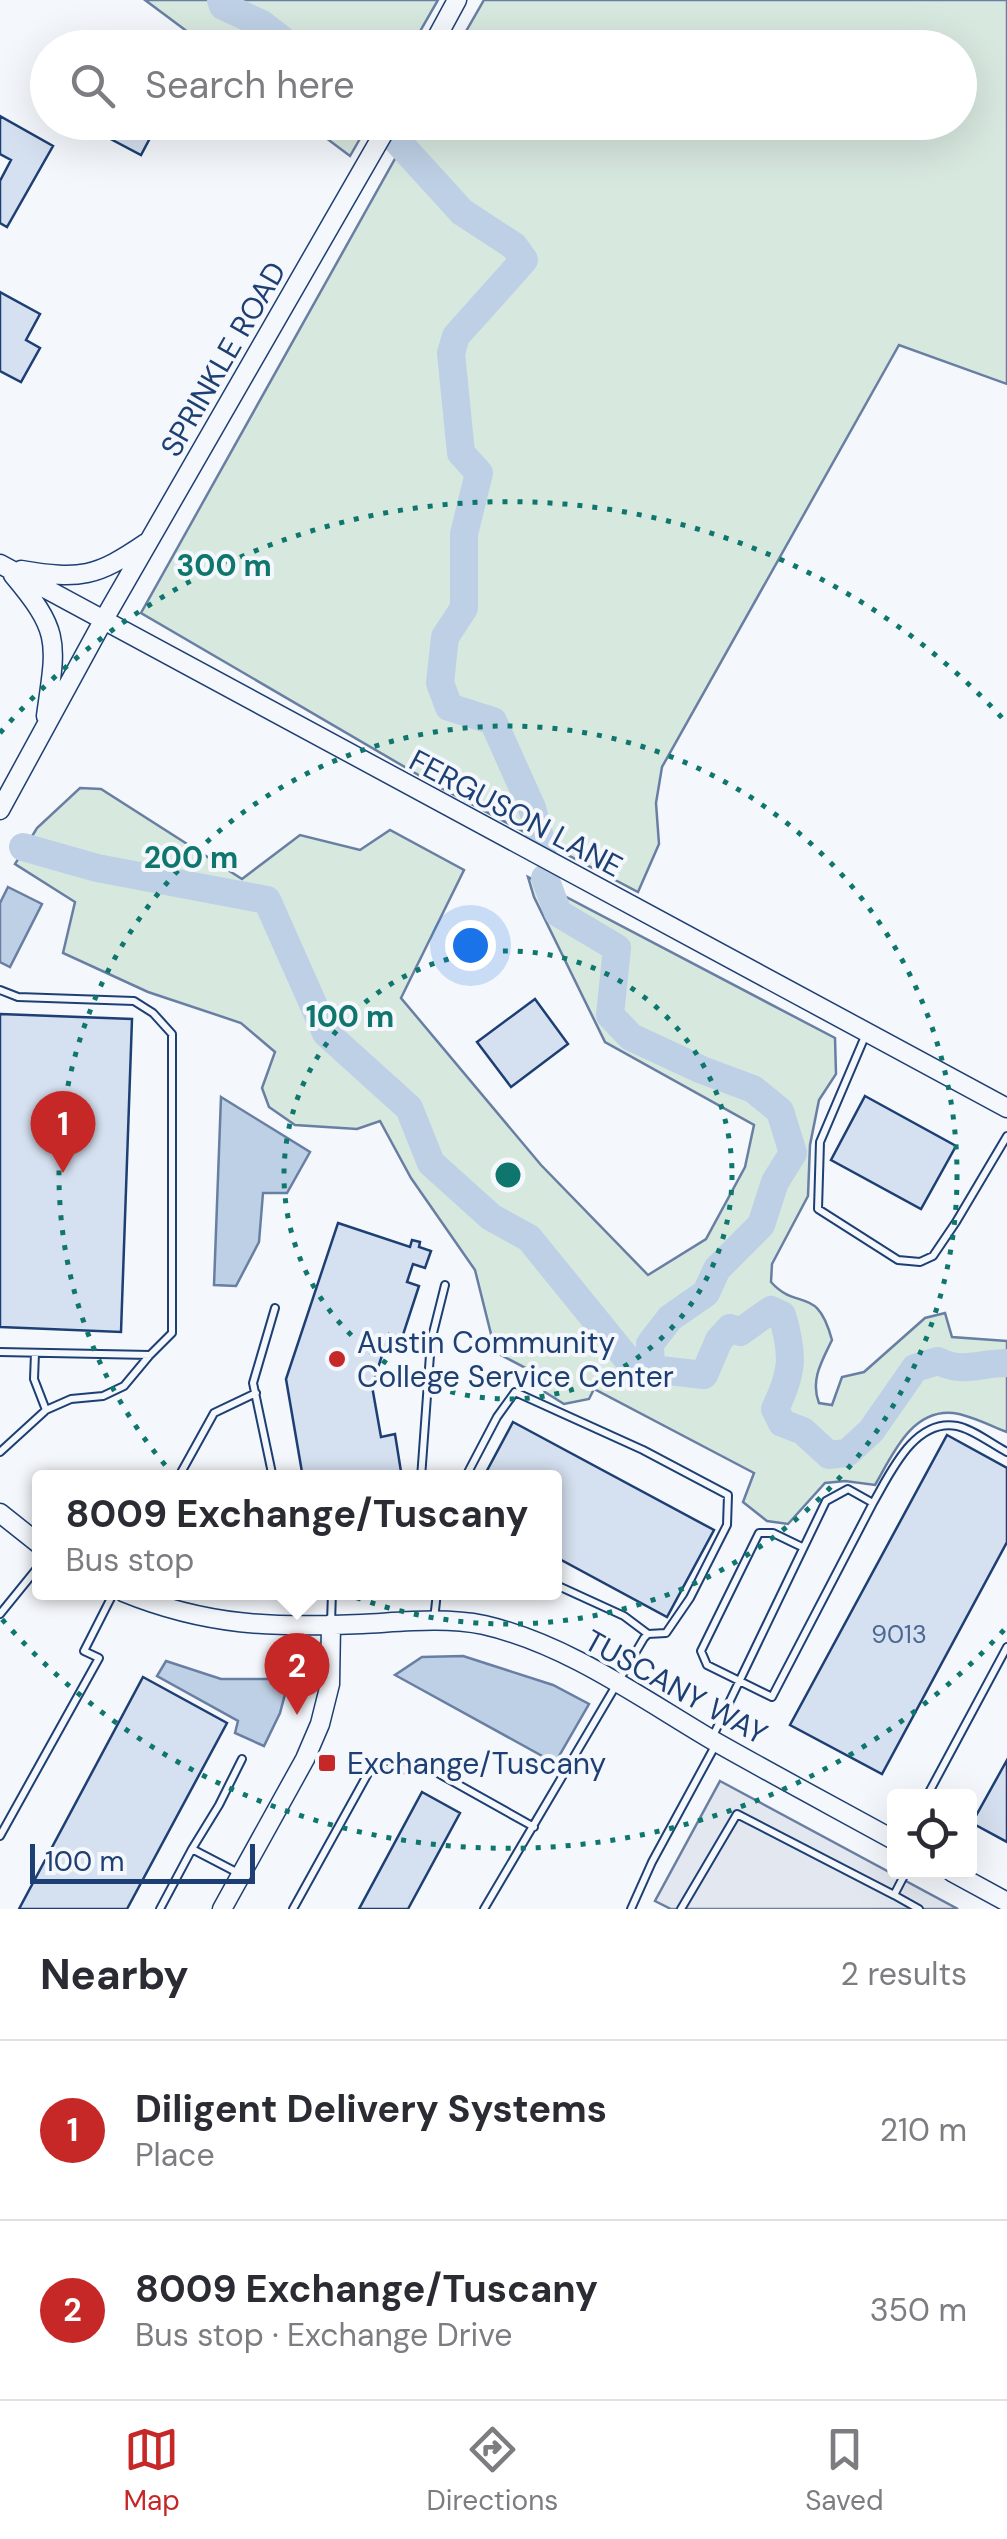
<!DOCTYPE html>
<html lang="en">
<head>
<meta charset="utf-8">
<style>
	body { margin:0; font-family:"DM Sans",sans-serif; background:#f2f2f3; color:#2b2b33 }
	.controls { position:absolute; right:30px; bottom:30px; display:grid; overflow:hidden; border-radius:10px; box-shadow:0 10px 40px #0002 }
	.controls button { width:90px; height:90px; display:grid; place-items:center; padding:0; border:0; border-bottom:2px solid #e1e1e2; background:#fff; color:#2b2b33; font:50px sans-serif }
	.scale { position:absolute; left:30px; bottom:25px; width:225px; box-sizing:border-box; padding-left:10px; border:5px solid #1d3f73; border-top:0; font-size:28px; line-height:35px; white-space:nowrap; color:#1d3f73; -webkit-text-stroke:8px #f4f7fb; paint-order:stroke }
	.you { position:absolute; left:470px; top:945px; width:35px; height:35px; margin:-25px; border:8px solid #fff; border-radius:50%; background:#1a73e8; box-shadow:0 0 0 15px #1a73e833 }
	.badge { display:grid; place-items:center; width:65px; height:65px; border-radius:50%; background:#c62828; color:#fff; font-size:32px; font-weight:700 }
	.pin { position:absolute; translate:-50% -82px; filter:drop-shadow(0 2px 5px #0008) }
	.pin::after { content:''; position:absolute; top:52px; width:35px; height:30px; background:inherit; clip-path:polygon(0 0,100% 0,50% 100%) }
	.popup { position:absolute; left:32px; top:1470px; width:530px; height:130px; box-sizing:border-box; display:grid; place-content:center; border-radius:10px; background:#fff; filter:drop-shadow(0 2px 8px #0005); font-size:32px; white-space:nowrap; color:#7c7c81 }
	.popup b { font-size:38px; color:#2b2b33 }
	.popup::after { content:''; position:absolute; left:50%; top:100%; margin-left:-20px; border:20px solid transparent; border-top-color:#fff }
	.list { margin:0; padding:0; list-style:none }
	h2 { display:flex; justify-content:space-between; align-items:center; height:130px; margin:0; padding:0 40px; font-size:42px }
	h2 small { font-size:32px; font-weight:400; color:#7c7c81 }
	.list li { display:grid; grid-template-columns:65px 1fr auto; gap:30px; align-items:center; box-sizing:border-box; height:180px; padding:0 40px; border-top:2px solid #e1e1e2 }
	.list b { display:block; font-size:38px; white-space:nowrap }
	.list p { margin:0; font-size:32px; white-space:nowrap; color:#7c7c81 }
	.list em { font-size:32px; font-style:normal; color:#7c7c81 }
	.icon { flex:none; width:55px; height:55px; fill:none; stroke:currentColor; stroke-width:2; stroke-linecap:round; stroke-linejoin:round }
	.map { position:relative; flex:none; width:1007px; height:1909px; overflow:hidden }
	.search { position:absolute; background:#fff; box-shadow:0 10px 40px #0002; left:30px; right:30px; top:30px; height:110px; display:flex; align-items:center; gap:25px; box-sizing:border-box; padding:0 35px; border-radius:55px; color:#7c7c81; font-size:38px }
	.sheet { height:490px; background:#fff }
	nav { display:flex; justify-content:space-around; align-items:center; box-sizing:border-box; height:140px; border-top:2px solid #e1e1e2; background:#fff; font-size:28px; color:#7c7c81 }
	nav a { display:grid; justify-items:center; gap:5px }
	nav .on { color:#c62828 }
	.map>svg:first-child { display:block }
</style>
</head>
<body>
<div class="map">
<svg width="1007" height="1909" viewBox="0 0 1007 1909">
	<rect width="100%" height="100%" fill="#f4f7fb"/>
	<path fill="#d7e8df" stroke="#687fa3" stroke-width="2.5" d="M145,0h293l-27,47h-203z
		M484,0h523v384l-108,-39 -237,422 -6,36 3,41 -21,48 -199,-105 -298,-174 274,-490 545,-1v-74l-503,-1z
		M306,123l63,-1v1l-19,33z
		M80,788l21,1 141,90 58,-44 60,15 30,-20 74,40 -63,128 140,167 107,110 58,-36 39,-72 9,-42 -149,-83 -71,-145 -6,-20 307,161 1,36 -17,26 -9,45 -2,51 -36,68 -1,18c27,30 46,2 61,58 -10,21 -22,40 -13,63l13,2 10,-28 22,-5 61,-54 20,-5 7,24 55,4v91c-16,-6 -37,-17 -54,-19 -42,-4 -61,43 -78,72l-30,-4 -20,2 -37,41 -21,-3 -24,-19 11,-29 -160,-84 -5,10 -25,5 -19,-12 -12,-20 -34,-18 -6,-12 -18,-72 -64,-92 -31,-57 -23,8 -62,-4 -26,-18 -7,-19 13,-36 -34,-29 -93,-31 -85,-39 12,-51 -60,-38 22,-36z"/>
	<path fill="#e3e8f0" stroke="#687fa3" stroke-width="2.5" d="M720,1781l238,128h-287l-16,-8z"/>
	<path fill="#bed0e5" stroke="#687fa3" stroke-width="2.5" d="M8,887l34,17 -32,63 -10,-5v-59z
		M221,1097l89,55 -23,41h-24l-4,49 -23,44 -22,-1z
		M463,1656l90,29 36,19 -34,59 -160,-88 27,-18z
		M166,1661l55,18h68l-9,34 -16,33 -29,-13 3,-12 -81,-45z"/>
	<g fill="none" stroke-linecap="round" stroke-linejoin="round">
		<path stroke="#bed0e5" stroke-width="28" d="M221,0l2,6 39,18 31,24
			M380,122l82,90 52,34 10,14 -68,76 -5,17 10,100 18,20 -15,61v74l-19,29 -5,46 9,24 44,14 39,87 11,40
			M23,847l74,21 170,32 59,133 83,75 22,55 60,54 38,21 108,133 14,-2 53,6 15,-35 11,-12 10,4 31,-22 11,5c12,40 11,57 -7,94l7,14 21,8 26,24 18,-2 24,-22 44,-63 23,-7c27,13 40,2 69,2
			M545,878l13,35 59,35 -7,67 21,22 71,33 51,19 27,22 13,42 -18,29 -14,43 -44,44 -11,24 -36,25 -20,26 1,25"/>
	</g>
	<path fill="#d5e0f0" stroke="#1d3f73" stroke-width="2.5" d="M0,116l53,30 -46,81 -7,-4v-42l11,-21 -11,-6z
		M112,122h9l29,16 -9,17 -36,-19z
		M0,292l40,22 -14,26 14,8 -19,34 -21,-11z
		M535,999l33,45 -57,43 -34,-45z
		M0,1014l132,5 -11,313 -121,-5z
		M865,1096l91,50 -35,63 -90,-49z
		M338,1223l72,24 2,-7 8,2 -1,5 12,4 -6,17 -12,-4 -6,18 12,4 -17,52 -13,-4 -17,52 9,51 14,-3 7,44h-99l-17,-99z
		M513,1422l201,108 -47,87 -113,-61v-78h-71z
		M947,1435l60,33v74l-125,232 -92,-49z
		M143,1677l84,46 -100,186h-108z
		M1007,1760v82l-35,-19z
		M422,1792l38,21 -52,96h-49z"/>
	<g fill="none" stroke-linecap="round" stroke-linejoin="round">
		<g stroke="#1d3f73" stroke-width="10">
			<path id="service" d="M0,990l18,7 116,4 19,12 19,21v299l-22,22 -150,-3
				M866,1034l-46,108 -2,67 80,51 22,2 13,-6 23,-34 51,-86
				M35,1353l-1,26 12,31
				M0,1452l46,-42 25,-11 32,-3 21,-10 25,-30
				M178,1478l36,-65 42,-20
				M273,1478l-20,-95 22,-75
				M421,1478l10,-137 14,-56
				M465,1478l32,-61 18,-25 128,58 85,45 -1,30 -37,73 -24,35 -18,1 -4,4 -160,271
				M802,1547l-29,-14h-14l-58,118 6,14 65,32 101,-194
				M554,1584l70,32 24,18
				M0,1614l39,-48
				M434,1620l3,-28
				M331,1623l1,-31
				M712,1738l114,-237 22,-12 25,14c17,-29 41,-85 84,-77 16,3 36,19 50,26
				M927,1796l80,-149
				M0,1836l99,-178 -15,-7 30,-59
				M192,1849l27,-44 23,-46
				M906,1872l-12,23 25,14
				M160,1909l32,-60 48,25
				M293,1909l78,-141 63,3 100,56
				M631,1909l21,-47 63,-116
				M681,1909l56,-95 157,81"/>
		</g>
		<g stroke="#1d3f73" stroke-width="21">
			<path id="tertiary" d="M431,48l26,-48
				M0,564l1007,544
				M21,570c60,10 75,7 125,-27
				M13,575c49,58 43,68 33,141
				M0,810l103,-189 287,-499
				M0,1513l39,31
				M123,1592c83,34 151,36 239,32 40,-2 82,-7 122,1 83,19 157,73 230,116 60,34 120,66 180,99
				M952,1872l55,30
				M222,1909l83,-150 15,-35 10,-40 1,-60"/>
		</g>
		<use href="#service" stroke="#f4f7fb" stroke-width="6"/>
		<use href="#tertiary" stroke="#f4f7fb" stroke-width="18"/>
	</g>
	<g fill="none" stroke="#0f766e" stroke-width="5" stroke-dasharray="5 10">
		<circle cx="508" cy="1175" r="224"/>
		<circle cx="508" cy="1175" r="449"/>
		<path d="M1004 1630A673 673 0 0 1 0 1617M0 733A673 673 0 0 1 1004 720"/>
	</g>
	<g fill="#c62828" stroke="#f4f7fb" stroke-width="4">
		<circle cx="337" cy="1359" r="10"/>
		<rect x="317" y="1753" width="20" height="20" rx="5"/>
	</g>
	<g text-anchor="middle" dominant-baseline="central" stroke-width="8" stroke-linejoin="round" paint-order="stroke">
		<g font-size="25" fill="#4b6792">
			<text x="899" y="1634">9013</text>
		</g>
		<g font-size="30" fill="#1d3f73" stroke="#f4f7fb">
			<text transform="translate(223 359) rotate(-60)">SPRINKLE ROAD</text>
			<text transform="translate(516 813) rotate(28)">FERGUSON LANE</text>
			<text transform="translate(676 1687) rotate(29)">TUSCANY WAY</text>
		</g>
		<g font-size="30" fill="#1d3f73" stroke="#f4f7fb" text-anchor="start">
			<text x="357" y="1342">Austin Community<tspan x="357" dy="34">College Service Center</tspan></text>
			<text x="347" y="1763">Exchange/Tuscany</text>
		</g>
	</g>
	<circle cx="508" cy="1175" r="15" fill="#0f766e" stroke="#f4f7fb" stroke-width="5"/>
	<g font-size="30" text-anchor="middle" font-weight="bold" fill="#0f766e" stroke="#f4f7fb" stroke-width="8" stroke-linejoin="round" paint-order="stroke">
		<text x="224" y="576">300 m</text>
		<text x="191" y="868">200 m</text>
		<text x="350" y="1027">100 m</text>
	</g>
</svg>
<div class="controls">
<button><svg class="icon" aria-label="locate" viewBox="0 0 24 24"><circle cx="12" cy="12" r="6"/><path d="M12 2v4M12 18v4M2 12h4M18 12h4"/></svg></button>
</div>
<div class="scale">100 m</div>
<div class="you"></div>
<div class="pin badge" style="left:63px;top:1173px">1</div>
<div class="pin badge" style="left:297px;top:1715px">2</div>
<div class="popup"><b>8009 Exchange/Tuscany</b>Bus stop</div>
<div class="search"><svg class="icon" aria-label="search" viewBox="0 0 24 24"><circle cx="10" cy="10" r="6"/><path d="M15 15l6 6"/></svg>Search here</div>
</div>
<section class="sheet">
<h2>Nearby<small>2 results</small></h2>
<ul class="list">
<li><span class="badge">1</span><div><b>Diligent Delivery Systems</b><p>Place</p></div><em>210 m</em></li>
<li><span class="badge">2</span><div><b>8009 Exchange/Tuscany</b><p>Bus stop · Exchange Drive</p></div><em>350 m</em></li>
</ul>
</section>
<nav>
<a class="on"><svg class="icon" aria-label="map" viewBox="0 0 24 24"><path d="M3 6l6-2 6 2 6-2v14l-6 2-6-2-6 2zM9 4v14M15 6v14"/></svg>Map</a>
<a><svg class="icon" aria-label="directions" viewBox="0 0 24 24"><path d="M12 3l9 9-9 9-9-9zM9 14v-3h6M13 9l2 2-2 2"/></svg>Directions</a>
<a><svg class="icon" aria-label="saved" viewBox="0 0 24 24"><path d="M7 4h10v16l-5-4-5 4z"/></svg>Saved</a>
</nav>
</body>
</html>
